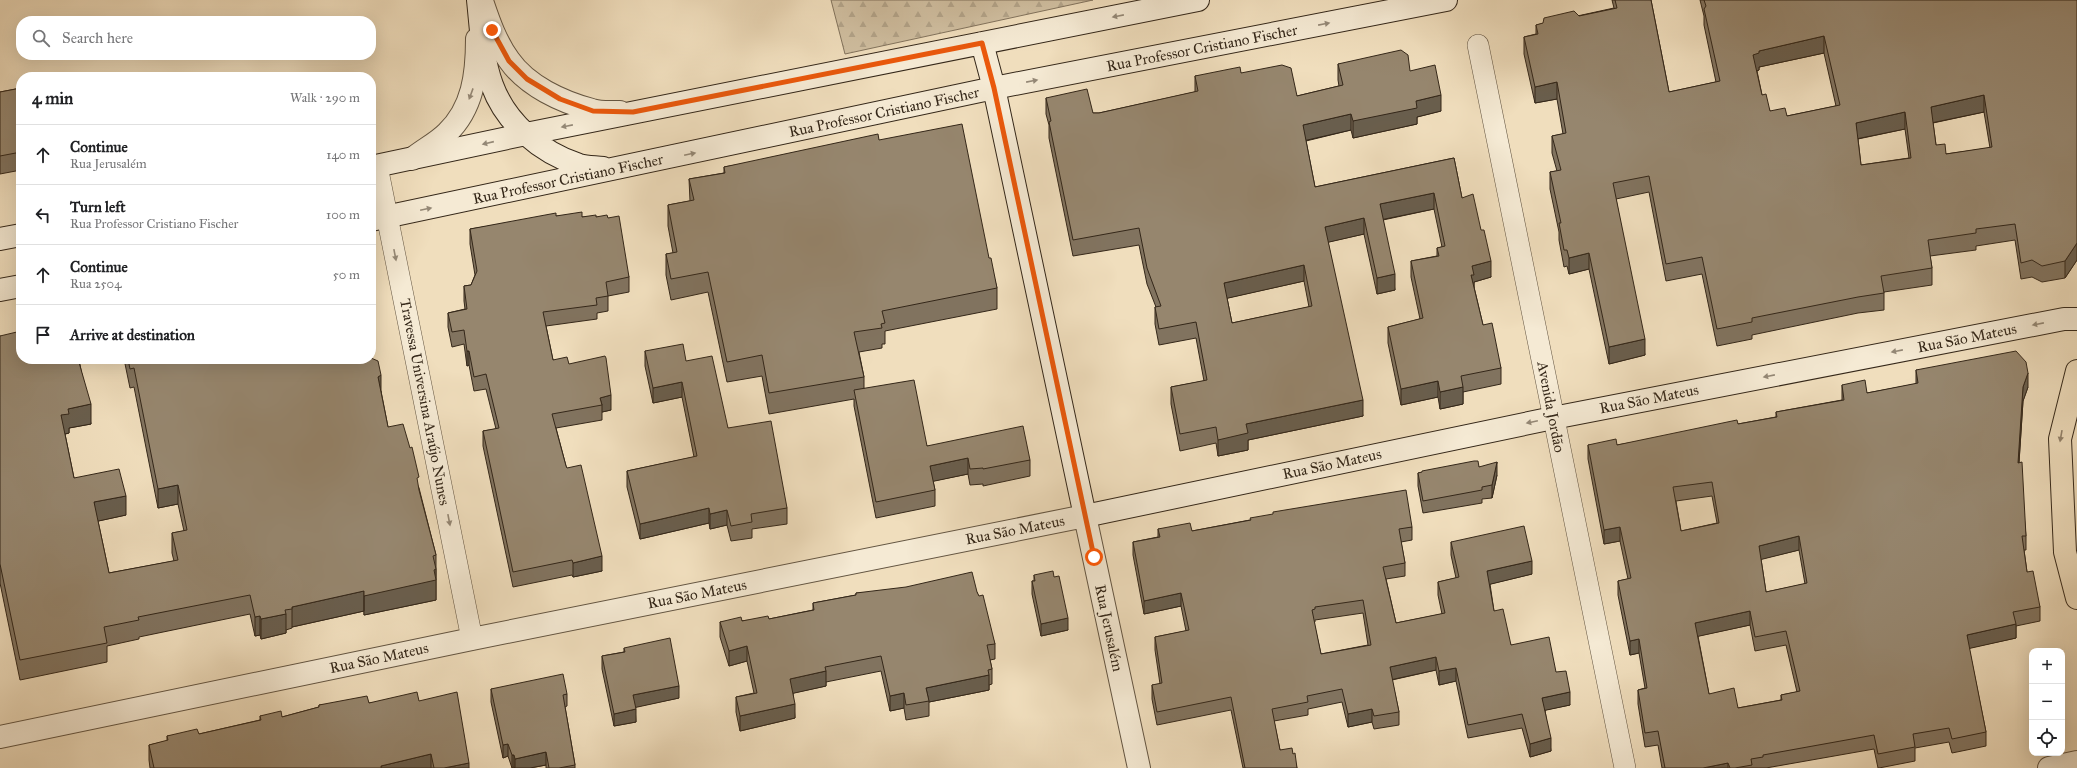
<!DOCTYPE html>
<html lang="en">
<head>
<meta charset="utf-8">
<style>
	body { margin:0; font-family:"IM FELL Great Primer",serif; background:#f6f6f6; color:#202124 }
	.controls { position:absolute; right:12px; bottom:12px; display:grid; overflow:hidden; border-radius:8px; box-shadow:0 4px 16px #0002 }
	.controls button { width:36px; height:36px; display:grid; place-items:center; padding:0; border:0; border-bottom:1px solid #e0e0e0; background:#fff; color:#202124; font:20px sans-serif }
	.stop { position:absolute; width:12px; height:12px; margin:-9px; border:3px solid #ea580c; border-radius:50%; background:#fff }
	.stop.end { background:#ea580c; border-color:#fff; box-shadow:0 1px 4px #0008 }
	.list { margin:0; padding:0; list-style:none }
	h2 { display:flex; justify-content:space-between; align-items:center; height:52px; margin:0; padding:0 16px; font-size:17px }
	h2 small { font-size:13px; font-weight:400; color:#757577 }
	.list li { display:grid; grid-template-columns:26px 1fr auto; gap:12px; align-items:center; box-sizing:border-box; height:60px; padding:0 16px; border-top:1px solid #e0e0e0 }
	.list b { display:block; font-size:15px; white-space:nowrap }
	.list p { margin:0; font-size:13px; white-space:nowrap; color:#757577 }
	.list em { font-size:13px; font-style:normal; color:#757577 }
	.icon { flex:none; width:22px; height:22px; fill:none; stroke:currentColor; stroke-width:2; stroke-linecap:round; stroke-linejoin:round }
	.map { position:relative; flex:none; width:2077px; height:768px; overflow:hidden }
	.search { position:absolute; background:#fff; box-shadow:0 4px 16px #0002; left:16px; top:16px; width:360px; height:44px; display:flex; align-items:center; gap:10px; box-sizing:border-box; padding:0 14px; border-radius:16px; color:#757577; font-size:15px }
	.panel { position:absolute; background:#fff; box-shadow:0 4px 16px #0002; left:16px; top:72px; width:360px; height:292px; border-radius:16px }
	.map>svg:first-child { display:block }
</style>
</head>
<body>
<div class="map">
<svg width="2077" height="768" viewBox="0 0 2077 768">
	<defs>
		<pattern id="forest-firs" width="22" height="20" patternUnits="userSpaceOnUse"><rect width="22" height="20" fill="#d0bfa1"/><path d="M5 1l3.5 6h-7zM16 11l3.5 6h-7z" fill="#b3a48a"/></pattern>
	</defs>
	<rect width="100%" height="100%" fill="#f0debd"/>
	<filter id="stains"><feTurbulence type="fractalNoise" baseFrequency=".005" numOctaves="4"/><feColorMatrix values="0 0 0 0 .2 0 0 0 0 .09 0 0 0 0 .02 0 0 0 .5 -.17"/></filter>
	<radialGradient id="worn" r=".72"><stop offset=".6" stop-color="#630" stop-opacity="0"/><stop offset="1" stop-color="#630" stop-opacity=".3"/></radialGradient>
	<path fill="url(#forest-firs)" stroke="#82735d" d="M831,0h262l-248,54z"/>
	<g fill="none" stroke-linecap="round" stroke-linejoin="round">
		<g stroke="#635542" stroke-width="22">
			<path id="minor" d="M1478,45l147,723
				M377,166l95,473"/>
		</g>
		<g stroke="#635542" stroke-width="24">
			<path id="tertiary" d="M482,1c7,21 14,41 27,59 18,26 53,42 83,50 8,3 19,2 28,2
				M412,159c11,-9 25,-16 35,-26 26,-25 30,-59 30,-94
				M0,737l472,-98 613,-123 54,252
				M2049,768l28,-6"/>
		</g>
		<g stroke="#342719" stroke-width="24">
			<path id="secondary" d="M478,0c3,28 4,58 14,85 14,38 48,67 87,80 7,2 16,2 24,3
				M982,43l12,45 91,428 468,-98 511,-99h13
				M371,167l155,-33 672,-134
				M371,220l623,-132 452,-88
				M0,239l21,-4
				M0,290l21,-4"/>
		</g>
		<g stroke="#342719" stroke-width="24">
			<path id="primary" d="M2077,371l-17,68 5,113 12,46"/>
		</g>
		<use href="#minor" stroke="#f5ead4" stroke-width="21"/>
		<use href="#tertiary" stroke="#f5ead4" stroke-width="22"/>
		<use href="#secondary" stroke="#f5ead4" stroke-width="22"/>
		<use href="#primary" stroke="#f0debd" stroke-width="22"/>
	</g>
	<path fill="#81735f" stroke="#342719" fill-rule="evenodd" d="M1612,0h39l18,92 47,-10 -12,-57v-9l-4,-16h377v260l-12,18 -23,4 -10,-5 -11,2 -6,-39 -39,6v4l-46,6 2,12v17l-48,7v18l-26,3 -106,22v4l-35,7 -15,-72 -36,7 -17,-89 -33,7 29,156 -36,9 -20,-95 -20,5 -2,-8 -3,1 -5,-27v-8l-9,-43v-17l7,-1 -5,-18v-17l11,-2 -6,-35 -22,4 -11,-49v-17l12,-3v-9l78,-17zM1824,53l12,53 -49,10 -17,-5 -8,-16 -5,-24 2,-1v-3zM1984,112l6,36 -44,6 -10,-9 -3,-22zM1905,129l4,29 -48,7 -3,-26z
		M1338,64l72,7 31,40 -24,6v7l-64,14 -2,-8 -45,11 9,46 139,-29 8,40 29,79 -17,5v5l9,38 18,43v16l-38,8v12l-23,5 -2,-12 -37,8 -13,-62v-16l32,-8 -9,-42v-16l26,-5v-8l5,-1 -8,-38 -51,11 12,70 -18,4 -13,-60 -36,8 35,174 -115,24v10l-30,6 -2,-13 -36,8 -9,-47v-17l33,-6 -8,-43 -37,7 -4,-21v-17h1l-9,-23 -8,-39 -66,11 -24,-118v-13l-3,-11v-16l47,15h6l96,-21v-16l46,-3 56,23 42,-10 -1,-6zM1304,281l5,26 -77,16 -5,-25z
		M21,88v82l-21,4v-82z
		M879,140l110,118 8,30v21l-112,22v13h-3v4l-23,4 5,25v11l63,58 103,14v16l-47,10v-2l-13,1 -2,-11 -35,7 2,9v16l-59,12 -22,-112v-7l-85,15 -7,-38 -35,6 -19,-90 -37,8 -5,-25v-21l7,-1 -5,-27v-21l22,-4 -1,-22 35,-6v-6z
		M556,216l26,1h14l12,1 21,59v15l-21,4v15l-11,2v6l-51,7 7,34 16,4 42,46 -9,2v8l-46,8 10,38 36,105 -29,6 -1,-2 -59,12 -30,-141v-15l13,-2 -10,-40 -12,2 -5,-26 -2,1 -3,-22 -12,3 -4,-20v-14l17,-4 -1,-8v-15l7,-1 4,-10 -5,-31v-15z
		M0,336l79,23 12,65 -22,4v5l-4,1 9,44 52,37 -28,6 11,52 65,-12 -2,-8v-20l12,-2 -6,-27 -20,4 -24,-121 -4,1 -6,-29h112v2l145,30 7,36 31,61 17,67v45l-72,15v-4l-72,16v1l-6,2v3l-25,6 -1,-4 -5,1 -5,-22 -111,23v2l-32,7v16l-87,18 -20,-97z
		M645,351l41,10 42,67 59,80v16l-35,5v9l-21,3 -4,-16 -17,4 -1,-6 -69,16 -13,-52v-16l67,-14 -12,-60 -29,6 -8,-37z
		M1916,370l112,17 -5,14 -4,62 7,73v14h-2l3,22 13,35v14l-24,5v12l-47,10 17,84v14l-34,7 -3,-11 -34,6v13l-36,7h-1l-4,-19 -108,19h-104l-4,-23 -13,2 -7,-43v-14l7,-2 -6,-35 -9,2 -12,-60v-14l10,-2 -8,-38 -16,3 -16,-85v-14h29l121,-21 38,-7v-5l66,-12v-15l25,8 49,-9zM1712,496l5,27 -36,8 -5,-30zM1799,550l6,34 -39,8 -5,-33zM1750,625l5,26 31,-6 11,47 -16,3v5l-43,8 -29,-14 -11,-58z
		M1479,467l18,8 -5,23 -10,1v4l-59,10 -5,-27v-13z
		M1250,520l162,7v13l-11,2 4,21v13l-19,3 10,44 46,-9 -4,-19v-13l18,-4 -5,-23v-13l81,32 -42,10 4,27 17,34 45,27 14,33 -25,5 6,41 -21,6 -8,-29 -54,10 -12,-57 -17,4 -3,-15 -44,10 7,32v13l-25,4 -2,-7 -24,5 -6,-25 -34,7v6l-34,6 6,29 13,4 4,14h-54l-12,-58 -74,15 -5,-26v-14l8,-1 -5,-34v-13l31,-6 -5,-25 -37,8 -11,-59v-13l25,-5v-8l34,2zM1363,613l5,32 -47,9 -7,-31 1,-1v-2z
		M1034,575l34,55 -27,6 -9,-42v-13h2z
		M977,592l18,52v15l-5,1 2,9v15l-3,1v5l-60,12v14l-23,4 -2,-12 -14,3 -9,-40 -55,11v4l-33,7 2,25 -55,13 -4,-19v-15l18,-4 -7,-32 -18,5 -9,-29v-15l49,-3 44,-9v-7l43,-8v-2z
		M624,648l55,50 -44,9 1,15 -22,4 -12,-57v-13l22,-4z
		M491,689l76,5v12l-2,1 10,58v3h-29v-3l-16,3h-15l-1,-1 -2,1 -4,-12 -5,2 -12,-56z
		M419,701l50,67h-319l-1,-8v-15l18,-4v-5l32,-2 61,-14v-4l22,1 37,-10v-2z"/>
	<path fill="#695e4d" stroke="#342719" d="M1824,36v17l-65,14v3l-6,2v-17l6,-4z
		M1557,82v17l-22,4v-16z
		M1441,95v16l-24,6v7l-64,14v-17l63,-20z
		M1984,95v17l-53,11v-16z
		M1905,112v17l-49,10v-16z
		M1351,114v16l-48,11v-16z
		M1434,193v16l-54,11v-16z
		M1364,218v16l-39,9v-16z
		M2077,243v17l-12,18v-17z
		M1589,253v16l-20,5v-16z
		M1491,261v16l-17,5v9l-3,-16 1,-9z
		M1304,265v16l-80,18v-16z
		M1395,274v16l-18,4v-16z
		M1645,339v16l-36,9v-17z
		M467,351h2v14l-2,1z
		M2028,373v14l-5,14 -5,76v-14l5,-76z
		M381,375v19l-3,-17z
		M1438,381v16l-37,8v-16z
		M682,382v15l-29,6v-15z
		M1463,387v17l-23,5v-17z
		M611,395v15l-9,2v-7l-2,-7z
		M1363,400v16l-115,24v10l-30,6v-16l28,-16z
		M91,404v20l-22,4v5l-8,2v-20l7,-6z
		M968,458v16l-38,8v-16z
		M1497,462v13l-5,23v-13z
		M178,485v19l-20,4v-19z
		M126,496v19l-32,7v-20z
		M709,508v15l-69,16v-15z
		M727,510v15l-17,4v-15z
		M1620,527v14l-16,3v-14z
		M1799,536v14l-40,10v-14z
		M602,556v15l-29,6v-14z
		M1532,561v13l-45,11v-14z
		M436,569v31l-72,15v-19z
		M364,591v20l-72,16v-20z
		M1181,593v13l-37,8v-13z
		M1750,611v14l-55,12v-14z
		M286,614v19l-25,6v-20z
		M260,616v19l-5,1v-19z
		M1068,618v12l-27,6v-12z
		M2016,624v14l-49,11v-14z
		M1639,639v14l-9,2v-14z
		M747,646v15l-18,5v-15z
		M1436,657v13l-46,10v-13z
		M1456,668v13l-17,4v-14z
		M826,671v15l-36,8v-15z
		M989,675v15l-60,12 -3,-14z
		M679,686v12l-46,10v-13z
		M1570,692v13l-28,6v-13z
		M904,693v15l-14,3v-15z
		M795,704v14l-55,13v-15z
		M636,709v13l-22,4v-12z
		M1372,709v13l-24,5v-13z
		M1551,738v13l-21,6v-13z
		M508,744v12l-5,2v-13z
		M546,752v13l-16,3h-15v-9z
		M431,754v14h-50v-2z
		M512,755h2v12l-2,1z
		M469,763v5h-25z
		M1728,763v5h-25z"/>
	<path fill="#96866e" stroke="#342719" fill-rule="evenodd" d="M1615,0h36l18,92 51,-11 -16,-72 2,-3 -2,-6h373v243l-12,18 -23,5 -10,-6 -11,3 -6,-39 -39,5v4l-48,7 4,28 -51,8 3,17 -26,4 -106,21v4l-35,7 -15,-72 -36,7 -17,-88 -36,7 32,156 -36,8 -20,-94 -20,5 -2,-8h-3l-5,-27h2l-11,-51 11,-2 -9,-34 14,-3 -9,-51 -22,5 -11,-50 14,-3 -2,-9 7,-2 1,-5 30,-7 5,5 38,-8zM1824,36l16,69 -53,11 -2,-8 -15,3 -4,-17 -4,1 -9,-40 6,-2v-2zM1984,95l8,52 -46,7 -1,-10 -9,1 -5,-38zM1905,112l6,46 -50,7 -5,-42z
		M1401,50l7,5 2,16 25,-6 6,30 -25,6 1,7 -64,13 -2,-7 -48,11 12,62 139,-29 8,40 11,-4 8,36h3l7,31 -19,5 2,9h-3l12,50 9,-2 9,45 -40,8 2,11 -23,5 -2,-11 -37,8 -13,-62 35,-9 -12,-57 28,-5 -2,-8 8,-2 -11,-53 -54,11 15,70 -18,4 -13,-60 -39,9 38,173 -117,24 2,9 -30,7 -2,-13 -36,7 -9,-47 36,-7 -11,-58 -37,7 -4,-22 6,-1 -14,-38 -8,-40 -66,12 -24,-118 2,-1 -5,-23 41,-9 6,24h6l99,-22 -3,-15 45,-9 1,6 41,-8 9,3 6,28 46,-11 -5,-21zM1304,265l8,41 -80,17 -8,-40z
		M21,88v64l-21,4v-64z
		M962,124l27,134h2l6,30 -115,23 3,12 -4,1 1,4 -28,4 10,45 -95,16 -7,-38 -35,7 -19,-90 -37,7 -5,-25 11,-2 -9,-47 26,-5 -5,-21 36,-6 -1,-6 154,-33 1,6z
		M582,212v5l14,-2v2l11,-2 1,3 11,-2 10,61 -23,5 2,14 -12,2 1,7 -54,7 10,48 14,-3 2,7 36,-8 1,2 5,37 -11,3 2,7 -50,9 14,52 1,2 14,-3 21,91 -29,7 -1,-3 -59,12 -30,-141 16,-3 -13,-54 -12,3 -5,-26h-2l-3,-21 -12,2 -4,-19 19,-4 -3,-23 7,-1 6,-14 -7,-42 86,-16v3z
		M21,331v28h57l13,45 -23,5 1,5 -8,1 13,63 45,-9 7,27 -32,6 15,71 69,-13 -6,-27 15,-3 -9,-45 -20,4 -24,-121 -4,1 -2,-10h108v2l1,-2h134v-1l7,3 3,14 -3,2 10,50 15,-3 7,24 2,-1 7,30 -2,1 2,12 17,65 -3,1 3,13 -2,1 2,10 -72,16v-5l-72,16v2l-7,1 1,4 -25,5 -1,-3 -5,1 -5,-22 -112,22 1,3 -35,7 3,16 -87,17 -20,-96v-228z
		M683,344l3,17 26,-5 16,72 43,-7 16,87 -36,6 1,8 -21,4 -4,-16 -17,4 -1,-6 -69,16 -13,-53 70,-15 -15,-74 -29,6 -8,-37z
		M2016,351l10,11 2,11 -5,14 -5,76 4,-1 4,74h-4l5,36 6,-1 7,36 -27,5 3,12 -49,11 19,97 -34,7 -3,-11 -36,6 2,13 -37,7 -4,-19 -111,20v2l-12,2 1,6 -17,3h-5l-2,-5 -25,5h-38l-7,-37 -13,2 -7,-43 9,-2 -8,-49 -9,2 -12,-60 13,-3 -11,-51 -16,3 -16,-85 28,-6 1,6 120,-25 1,4 39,-7 -1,-5 68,-12 -2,-15 23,-5 2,13 51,-10 -2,-13zM1712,482l7,41 -38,8 -8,-44zM1799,536l8,47 -41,9 -7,-46zM1750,611l5,26 31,-6 14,60 -19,4 1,5 -44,8 -4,-20 -25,6 -14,-71z
		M914,380l13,66 96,-20 7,34 -47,9v-1l-13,1 -2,-11 -38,8 5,24 -59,12 -22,-112z
		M1474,461h4l1,6 18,-5 -5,23 -10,2v3l-59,11 -5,-28 4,-1v-1z
		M1406,490l6,37 -13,2 6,34 -22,4 13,56 49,-10 -7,-31 21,-5 -8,-35 73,-16 8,35 -45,10 7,40 9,-2 8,36 38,-8 7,35 10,-1 4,21 -28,6 9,40 -21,6 -8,-30 -54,11 -12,-57 -17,3 -3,-14 -46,10 9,45 -25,4 -2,-7 -24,5 -6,-25 -35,7 1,6 -36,7 8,41 12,-2 1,6 2,-1 2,15h-52l-14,-71 -74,15 -5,-27 10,-2 -7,-46 34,-7 -8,-37 -37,8 -11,-59 27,-5 -2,-8 32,-6 2,8 59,-11 -1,-2 23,-4v-2zM1363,600l8,45 -50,9 -9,-44 3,-1v-2z
		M1053,571l1,6 5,-1 9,42 -27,6 -9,-43h3l-1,-6z
		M972,572l5,20 2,4 4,-1 12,49 -8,1 5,24 -4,1 1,5 -63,13 3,13 -23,4 -2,-12 -14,3 -9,-40 -56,11 1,4 -36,8 5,25 -55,12 -4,-19 21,-4 -10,-47 -18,5 -9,-29 21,-5 1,4 26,-5 1,3 45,-9 -1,-7 43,-8v-2l50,-6z
		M670,638l9,48 -46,9 3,14 -22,5 -12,-58 23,-4 -1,-4z
		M563,674l4,20 -4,1 12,70 -16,3h-10l-3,-16 -31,7 -1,-4h-2l-4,-11 -5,1 -12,-56z
		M417,692l2,9 38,-9 12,71 -25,5h-10l-3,-14 -50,12v2h-227l-5,-23 19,-5 -1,-4 30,-7 2,5 62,-14 -1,-4 21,-5 1,6 37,-10v-2l48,-9 2,7z"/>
	<defs><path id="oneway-solid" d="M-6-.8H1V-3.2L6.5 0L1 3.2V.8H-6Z"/></defs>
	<g fill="#948876">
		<use href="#oneway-solid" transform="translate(1118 16) rotate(169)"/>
		<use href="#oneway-solid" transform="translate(1324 24) rotate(-11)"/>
		<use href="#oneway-solid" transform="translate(1032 81) rotate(-11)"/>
		<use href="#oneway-solid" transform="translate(471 94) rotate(110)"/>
		<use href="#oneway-solid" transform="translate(567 126) rotate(169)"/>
		<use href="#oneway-solid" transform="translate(488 143) rotate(167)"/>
		<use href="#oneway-solid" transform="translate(690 154) rotate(-12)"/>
		<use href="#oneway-solid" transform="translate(426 209) rotate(-12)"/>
		<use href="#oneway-solid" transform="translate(395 255) rotate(79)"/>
		<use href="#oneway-solid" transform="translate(2038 324) rotate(169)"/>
		<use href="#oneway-solid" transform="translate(1897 351) rotate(169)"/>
		<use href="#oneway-solid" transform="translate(1769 376) rotate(169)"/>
		<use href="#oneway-solid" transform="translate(1532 422) rotate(168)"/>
		<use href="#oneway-solid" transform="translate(449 520) rotate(79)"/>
	</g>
	<use fill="#92826b" href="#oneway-solid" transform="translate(2061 436) rotate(100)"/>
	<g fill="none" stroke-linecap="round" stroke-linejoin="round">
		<path stroke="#ea580c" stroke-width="5" d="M492,30l17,31 18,18 33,20 33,12 40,1 349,-69 12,45 100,469"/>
	</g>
	<g text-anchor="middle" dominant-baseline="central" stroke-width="4" stroke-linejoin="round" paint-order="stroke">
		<g font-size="15" fill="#342719" stroke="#f5ead4">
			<text transform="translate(1202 48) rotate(-11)">Rua Professor Cristiano Fischer</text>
			<text transform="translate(884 112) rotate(-12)">Rua Professor Cristiano Fischer</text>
			<text transform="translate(568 179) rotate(-12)">Rua Professor Cristiano Fischer</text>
			<text transform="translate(1967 338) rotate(-11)">Rua São Mateus</text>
			<text transform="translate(1649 399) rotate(-11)">Rua São Mateus</text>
			<text transform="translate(425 402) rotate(79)">Travessa Universina Araújo Nunes</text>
			<text transform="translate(1551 407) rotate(79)">Avenida Jordão</text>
			<text transform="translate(1332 464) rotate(-12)">Rua São Mateus</text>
			<text transform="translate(1015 530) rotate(-11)">Rua São Mateus</text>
			<text transform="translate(697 594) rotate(-11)">Rua São Mateus</text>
			<text transform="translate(1109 628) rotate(78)">Rua Jerusalém</text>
			<text transform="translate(379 658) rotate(-12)">Rua São Mateus</text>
		</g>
	</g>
	<rect width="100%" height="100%" filter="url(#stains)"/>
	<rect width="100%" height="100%" fill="url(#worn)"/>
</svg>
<div class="controls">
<button>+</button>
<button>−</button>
<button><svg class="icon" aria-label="locate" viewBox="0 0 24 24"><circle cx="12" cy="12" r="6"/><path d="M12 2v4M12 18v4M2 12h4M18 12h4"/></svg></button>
</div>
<div class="stop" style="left:1094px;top:557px"></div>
<div class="stop end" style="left:492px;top:30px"></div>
<div class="search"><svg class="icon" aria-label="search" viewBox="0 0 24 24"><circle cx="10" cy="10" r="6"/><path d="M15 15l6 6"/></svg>Search here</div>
<section class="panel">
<h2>4 min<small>Walk · 290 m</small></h2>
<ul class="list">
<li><svg class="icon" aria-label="ahead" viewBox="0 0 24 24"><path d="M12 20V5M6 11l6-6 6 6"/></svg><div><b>Continue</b><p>Rua Jerusalém</p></div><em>140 m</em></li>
<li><svg class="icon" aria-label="left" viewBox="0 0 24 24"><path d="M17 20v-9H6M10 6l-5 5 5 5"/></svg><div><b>Turn left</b><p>Rua Professor Cristiano Fischer</p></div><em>100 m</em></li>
<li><svg class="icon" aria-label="ahead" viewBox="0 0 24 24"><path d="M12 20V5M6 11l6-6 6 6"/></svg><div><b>Continue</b><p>Rua 2504</p></div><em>50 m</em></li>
<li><svg class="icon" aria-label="arrive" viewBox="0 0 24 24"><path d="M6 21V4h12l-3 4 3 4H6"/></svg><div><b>Arrive at destination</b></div></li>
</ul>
</section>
</div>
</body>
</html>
